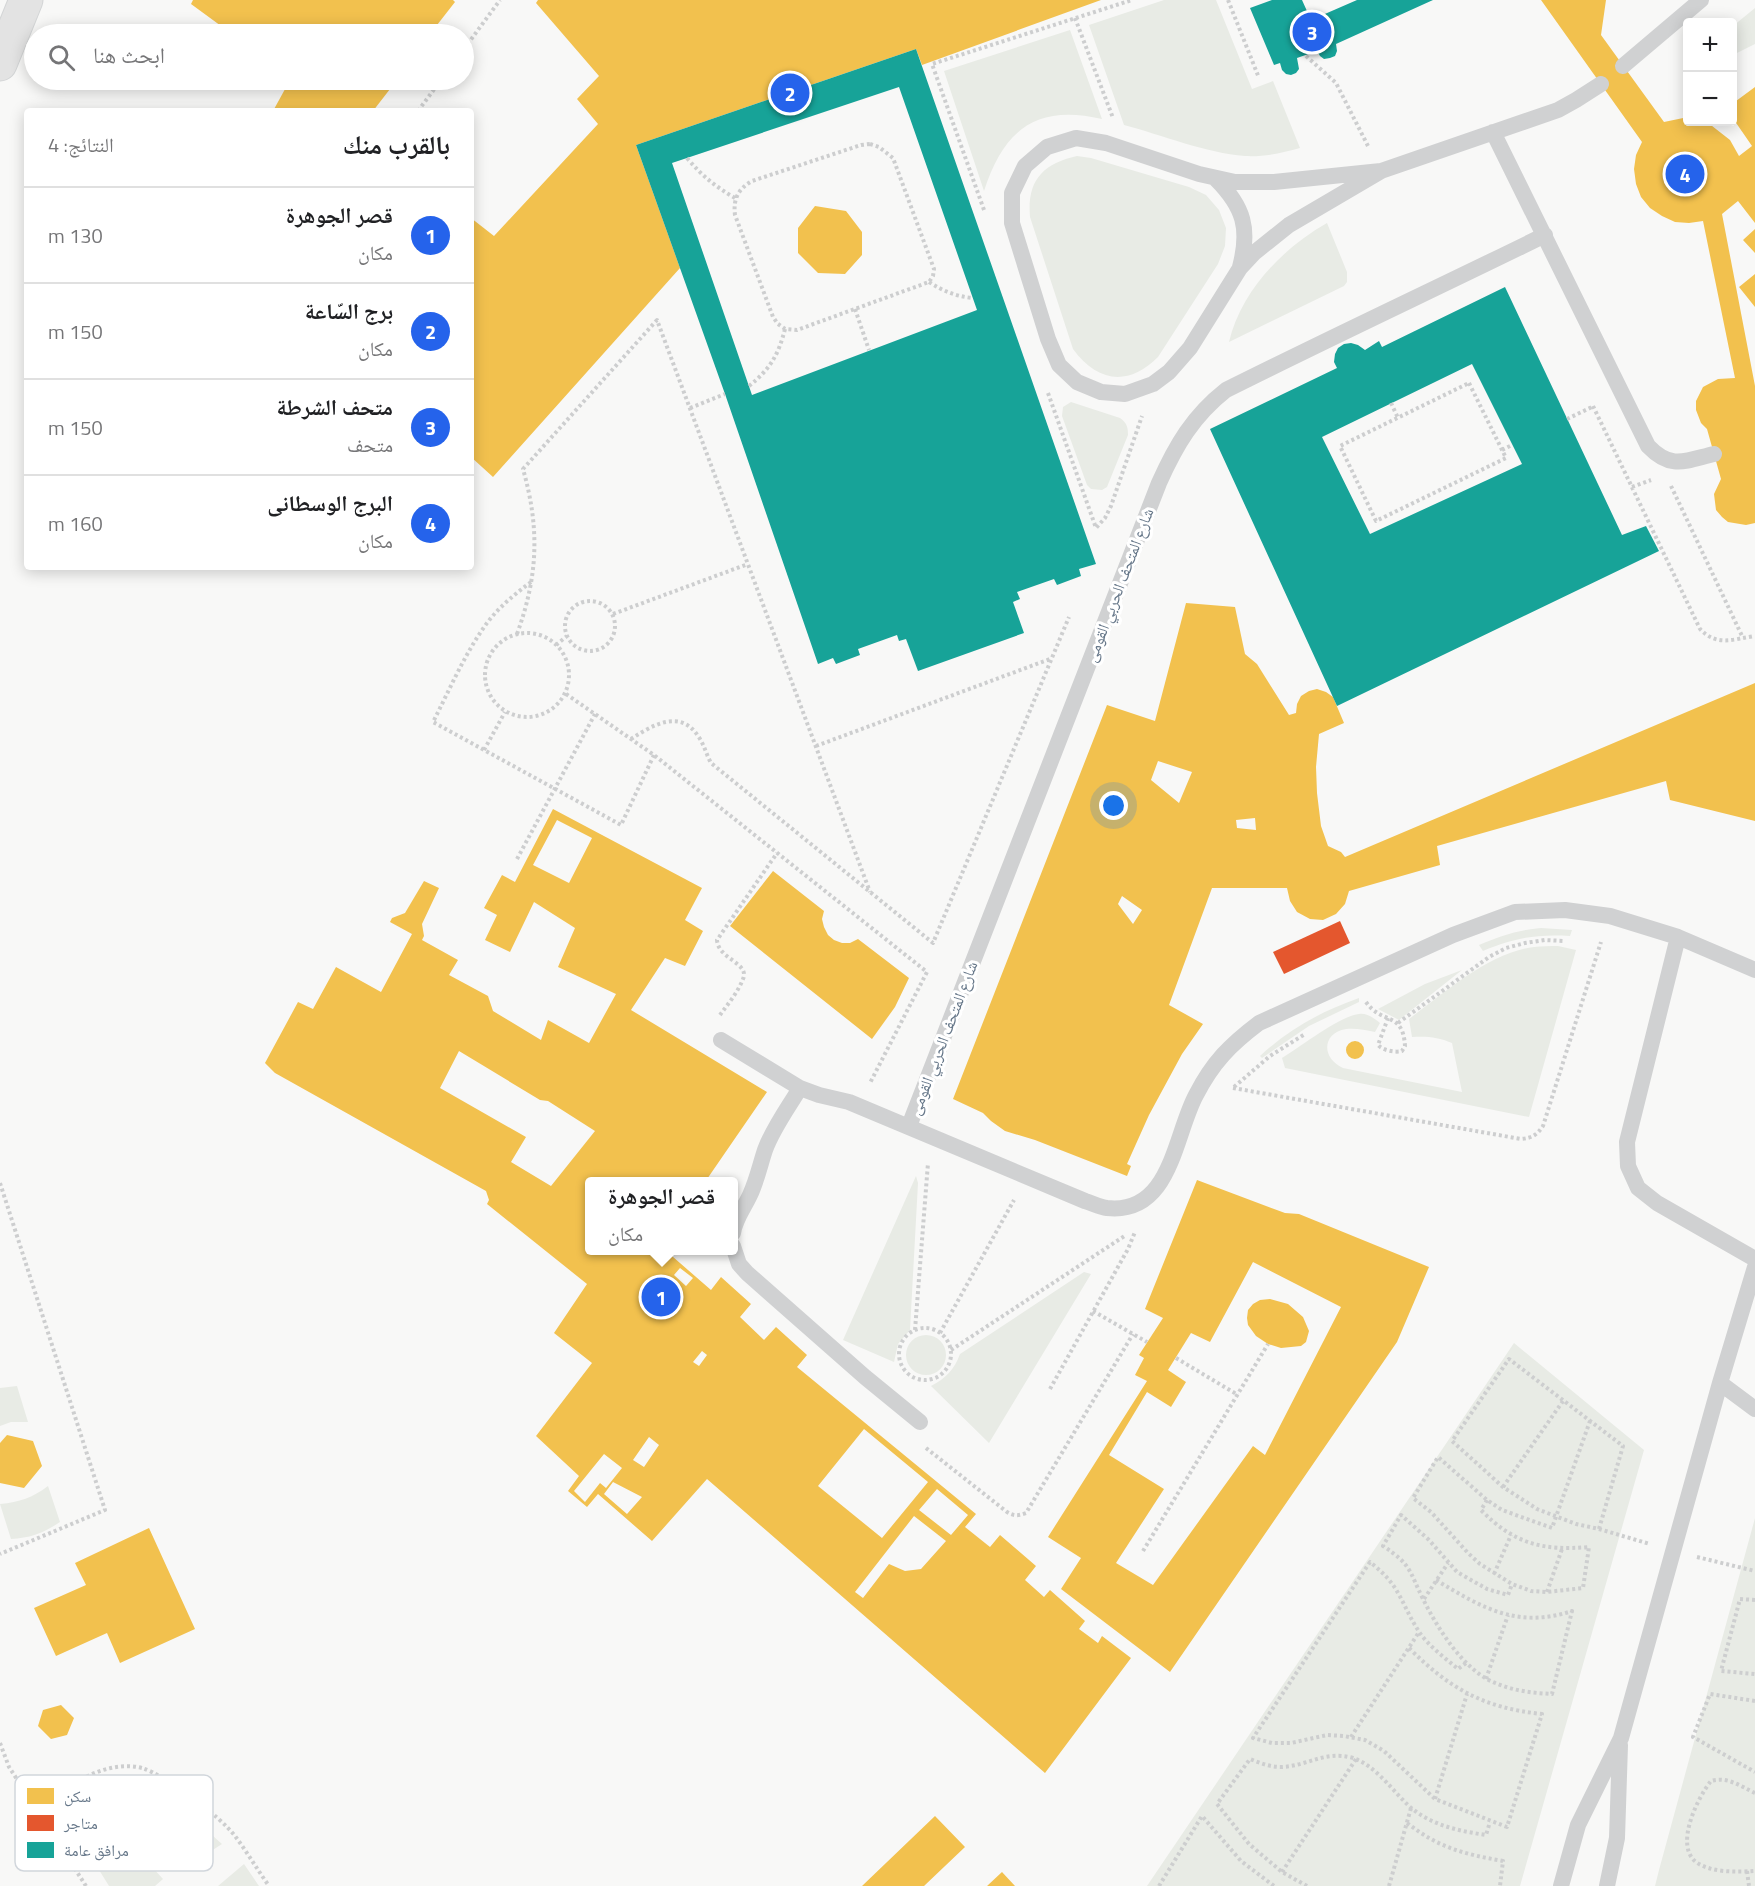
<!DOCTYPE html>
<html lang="ar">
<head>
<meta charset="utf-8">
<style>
	body { margin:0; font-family:"Titillium Web","Noto Naskh Arabic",sans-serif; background:#f2f2f2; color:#202124; direction:rtl }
	.controls { position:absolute; right:18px; top:18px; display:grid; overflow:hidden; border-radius:6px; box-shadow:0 3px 15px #0003 }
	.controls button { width:54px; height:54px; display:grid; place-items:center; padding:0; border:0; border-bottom:2px solid #e0e0e0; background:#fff; color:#202124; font:30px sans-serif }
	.you { position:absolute; left:1114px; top:806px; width:21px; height:21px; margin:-15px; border:4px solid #fff; border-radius:50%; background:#1a73e8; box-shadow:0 0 0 9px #1a73e833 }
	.badge { display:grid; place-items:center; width:39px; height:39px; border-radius:50%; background:#2563eb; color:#fff; font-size:20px; font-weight:700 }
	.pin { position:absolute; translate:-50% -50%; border:3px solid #fff; box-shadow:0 2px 6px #0006 }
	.popup { position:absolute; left:585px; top:1177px; width:153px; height:78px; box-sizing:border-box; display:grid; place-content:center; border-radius:6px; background:#fff; filter:drop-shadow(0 2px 4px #0005); font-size:20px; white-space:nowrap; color:#757577 }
	.popup b { font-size:22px; color:#202124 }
	.popup::after { content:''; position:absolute; left:50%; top:100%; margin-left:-12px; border:12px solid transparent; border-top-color:#fff }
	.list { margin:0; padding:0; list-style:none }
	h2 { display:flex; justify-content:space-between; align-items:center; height:78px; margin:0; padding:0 24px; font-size:26px }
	h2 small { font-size:20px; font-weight:400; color:#757577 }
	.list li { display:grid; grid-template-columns:39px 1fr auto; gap:18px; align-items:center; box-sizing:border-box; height:96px; padding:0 24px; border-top:2px solid #e0e0e0 }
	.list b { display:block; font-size:22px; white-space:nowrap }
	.list p { margin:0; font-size:20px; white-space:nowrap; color:#757577 }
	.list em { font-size:20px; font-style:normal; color:#757577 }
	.icon { flex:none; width:33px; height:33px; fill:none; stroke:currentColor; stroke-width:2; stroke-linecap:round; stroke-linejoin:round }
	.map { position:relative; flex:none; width:1755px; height:1886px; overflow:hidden; direction:ltr }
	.search { position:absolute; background:#fff; box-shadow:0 3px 15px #0003; left:24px; top:24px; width:450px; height:66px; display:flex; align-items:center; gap:15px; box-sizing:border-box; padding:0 21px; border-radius:33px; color:#757577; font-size:22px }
	.panel { position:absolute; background:#fff; box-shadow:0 3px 15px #0003; left:24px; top:108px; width:450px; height:462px; border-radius:6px; direction:rtl }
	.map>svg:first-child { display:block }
</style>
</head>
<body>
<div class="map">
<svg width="1755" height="1886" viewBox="0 0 1755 1886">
	<rect width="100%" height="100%" fill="#f8f8f7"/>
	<path fill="#e8ebe5" d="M1164,0h52l36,89 21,-8 27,67c-18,5 -36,9 -55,8 -39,-3 -83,-21 -121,-31l-35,-100z
		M1755,8v36l-22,11v-29z
		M1070,30l32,89c-65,-15 -98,10 -118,72l-40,-120z
		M1077,156l14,2 98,29 17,8 13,15 7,18 -1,18 -7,18 -60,93c-30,30 -61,25 -85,-8l-43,-132c-3,-36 12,-53 47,-61z
		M1327,223l20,49v10l-3,4 -115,56c12,-51 54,-94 98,-119z
		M1071,402l49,16c7,5 8,9 8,17l-21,52 -5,3 -11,-1 -4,-4 -25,-69 1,-9z
		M1541,928l31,2 -2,6c-34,-2 -56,2 -87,15l-4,-6c21,-9 39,-15 62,-17z
		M1558,946l18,4 -47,167 -244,-49 -3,-10c18,-11 58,-42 77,-44 8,-1 15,4 21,9l-5,9c-10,-2 -19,-4 -29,-3 -24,4 -25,29 -3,39l119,24 -10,-49c-14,-6 -25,-7 -40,-6l-3,-18c35,-26 81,-67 125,-72 8,-1 16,-1 24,-1z
		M1462,970l-63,50 -21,-11 47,-25z
		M1359,998v4l-50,24 -47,32 -2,-2c29,-27 62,-45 99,-58z
		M916,1176l2,7 -8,147 -12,14 -4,18 -51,-22z
		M1084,1272l7,2 -102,169 -58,-57c15,-8 23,-16 29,-32z
		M906 1355a20 20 0 1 1 40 0a20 20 0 1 1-40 0Z
		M1514,1343l130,107 -124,436h-373z
		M17,1386l11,36h-17l-11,4v-38z
		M48,1486l12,36c-16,11 -30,16 -49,17l-11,-35c20,-2 32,-6 48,-18z
		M1755,1518v368h-100l4,-16z
		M147,1794c35,8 49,27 75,50l-34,22 -59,-71z
		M94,1803l69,76 -8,7h-46l-41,-66z
		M244,1864l15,22h-41z"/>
	<path fill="#f2c14e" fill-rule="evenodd" d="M193,0h260l2,2 -25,32h-198l-41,-30z
		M538,0h563l-179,65 -6,-16 -280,96 44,123 -187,209 -22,-20v-239l23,18 104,-112 -21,-25 22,-23 -63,-73z
		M1541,0h65l-5,35 63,87 24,-5v5h19l23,18 9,16 13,-10 -20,-29v-13l23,-17v136l-17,-22 -16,13 33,172v137l-9,2 -18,-3 -6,-5 -6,-7 -2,-16 7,-15 -14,-50 -6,-6 -5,-13v-9l7,-14 15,-8 17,-1 -32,-157 -14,2 -14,-1 -13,-6 -12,-8 -9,-11 -5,-13 -2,-15 2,-14 6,-13z
		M290,80h107l-24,31h-100z
		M815,206l31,5 16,21v23l-17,19 -27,-1 -20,-20v-25z
		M1755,229v24l-12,-13z
		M1755,274v33l-16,-20z
		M1186,603l49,4 10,47 12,10 32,51 7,-2 1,-9 4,-8 8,-5 8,-2 9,3 7,5 11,26 -25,11 -3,33 1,26 4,33 7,20 13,6 4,5 410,-174v138l-85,-21 -4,-19 -229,65 3,19 -91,26 -4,13 -9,10 -13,6 -13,-1 -13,-7 -7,-11 -3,-13h-75l-43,117 34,19 -21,30 -33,61 -22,49 4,2 -4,10 -92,-36 -30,-9 -14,-10 -8,-8 -30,-14 154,-394 48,16zM1158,761l34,11 -13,31 -28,-23zM1255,818l1,12 -19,-2 -1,-8zM1122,896l20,14 -9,14 -15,-20z
		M553,809l149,79 -17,32 18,11 -18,35 -20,-8 -34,52 136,82 -62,90h-116v68h76l46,40 10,-13 30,27 -11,13 24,23 12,-13 31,28 -10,12 179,147 -11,13 25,20 10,-12 36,31 -11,14 19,17 6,-7 35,31 -6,8 19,14 4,-7 29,22 -86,115 -338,-294 -55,62 -54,-47 -11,13 -19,-16 11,-15 -43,-40 56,-73 -38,-30 33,-49 -100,-80 2,-4 -3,-9 -211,-118 -10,-10 33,-61 15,7 23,-42 45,25 31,-58 -22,-12 2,-4 13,-5 19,-32 15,7 -17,36 2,12 -2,4 36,20 -9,15 39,21 5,15 48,29 7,-20 41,23 27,-49 -58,-27 17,-39 -41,-26 -24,50 -25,-12 12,-25 -13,-7 18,-33 13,7zM557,820l35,18 -23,45 -36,-18zM459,1051l81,49 8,1 47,30 -44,55 -40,-24 15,-25 -86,-49zM680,1268l13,10 -7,8 -12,-11zM702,1351l5,4 -8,11 -6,-4zM864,1429l64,53 -46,56 -64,-52zM649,1437l10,8 -15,22 -11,-7zM604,1454l18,14 -16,20 -6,-5 -15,19 -11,-11zM613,1482l29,15 -15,17 -23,-20zM937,1489l31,26 -17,20 -32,-25zM914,1516l32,25 -25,28 -16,2 -16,-7 -26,34 -8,-6z
		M773,871l51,40 -2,8 2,8 4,8 6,5 8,3h8l8,-4 51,39 -14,29 -23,32 -142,-113z
		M1346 1050a9 9 0 1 1 18 0a9 9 0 1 1-18 0Z
		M1197,1180l88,33 14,1 130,53 -32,75 -227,330 -109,-83 20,-31 -33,-21 99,-156 -12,-6 9,-17 -5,-3 24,-37 -18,-9zM1253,1262l88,45 -76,148 -12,-9 -100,139 -37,-22 48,-74 -55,-34 38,-63 24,15 15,-25 -18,-12 23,-37 19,9z
		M1270,1299l18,5 15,13 6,14 -3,11 -5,4 -20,2 -13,-4 -12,-8 -8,-11 -1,-7 1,-8 5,-6 7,-4z
		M7,1435l26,6 9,25 -18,22 -24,-5v-40z
		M149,1528l46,101 -75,34 -13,-30 -51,23 -22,-48 52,-23 -11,-22z
		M61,1705l13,13 -7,17 -16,4 -13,-13 5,-16z
		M935,1816l30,31 -41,39h-62z
		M1002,1872l13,14h-28z"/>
	<path fill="#e4572e" d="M1340,921l10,22 -66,31 -11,-22z"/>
	<path fill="#17a398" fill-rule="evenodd" d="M1272,0h30l9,20 46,-20h76l-97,44 1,7 -2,5 -5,2 -6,1 -4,-3 -3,-5 -20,7 2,11 -3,4 -5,2 -5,-1 -4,-4 -2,-7 -6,2 -24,-57z
		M916,49l180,515 -17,5 2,7 -24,9 -3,-6 -37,13 3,7 -7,3 11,31 -106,38 -12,-32 -7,2 -2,-6 -39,14 2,6 -24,9 -3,-6 -15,6 -93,-270 -89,-249zM899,87l78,223 -225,85 -80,-232z
		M1505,287l117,248 24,-9 13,25 -322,155 -127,-277 127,-61 -3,-6 1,-8 3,-6 6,-4 7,-1 7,2 7,5 14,-9 3,6zM1472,364l50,100 -152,70 -48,-97z"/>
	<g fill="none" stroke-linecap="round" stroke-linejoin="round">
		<g stroke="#d3d5d6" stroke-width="35">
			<path id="secondary" d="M0,64l26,-64"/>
		</g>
		<path stroke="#cdcecf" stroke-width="4" stroke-dasharray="3 3" stroke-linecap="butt" d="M1228,0l31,78
			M1075,18l38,100
			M464,49l36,-49
			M1306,56l30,27 32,63
			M418,111l23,-31
			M870,144l9,3 14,11 41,111 -1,7 -4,6 -132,48 -12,-1 -7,-5 -5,-7 -38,-102c-2,-16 3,-26 17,-34l109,-36z
			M687,158c15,18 29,29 48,40
			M984,210l-52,-146 200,-64
			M929,282c14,9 26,14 43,16
			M855,309l14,41
			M1469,383l37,75 -130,63 -36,-75z
			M749,386c21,-17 29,-30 36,-57
			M1048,393l48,135 9,-10 6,-12 31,-90
			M1391,403l7,15
			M1593,406l107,223c17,18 33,10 55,7
			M690,408l35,-14
			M1567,419l27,-13
			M1502,450l10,-5
			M1671,486l72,152
			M1632,487l19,-7
			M531,582c-16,12 -32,25 -44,41 -22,30 -37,66 -54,99l188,103 33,-70
			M565 626a25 25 0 1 1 50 0a25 25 0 1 1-50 0Z
			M613,614l135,-50
			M485 675a42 42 0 1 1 84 0a42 42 0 1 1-84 0Z
			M517,634c21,-58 23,-105 6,-165l134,-149 213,572
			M556,645l11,-9
			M566,694l88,61 273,217 -57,111
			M631,739c20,-13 49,-31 67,-3 6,8 8,18 13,27l222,180 136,-326
			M816,746l234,-87
			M484,750l21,-38
			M517,859l78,-145
			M1366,1002c16,23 37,9 39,44l-3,5c-7,2 -20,-1 -24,-6l10,-27
			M720,1015c8,-11 18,-23 23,-36 7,-16 -25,-20 -26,-39l60,-87
			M1398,1023l91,-66 17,-9 19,-5 20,-3 19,1
			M1234,1087l36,-31 35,-22
			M1233,1088l288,51c11,-1 16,-4 22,-13l58,-184
			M0,1183l105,327 -105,44
			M1093,1311l54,31
			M899 1354a26 26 0 1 1 52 0a26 26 0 1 1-52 0Z
			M915,1330l13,-167
			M940,1333l74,-133
			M951,1350l175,-115
			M1176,1358l62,37
			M1050,1389l78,-140 7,-17
			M926,1448l81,64c7,4 11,4 19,1l107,-179
			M1503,1487l60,-86
			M1487,1500l-6,10c33,34 62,41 108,37l-6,41 -36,4 -16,-1 -19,-7 -32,-20 -12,-11 -37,-41 -18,-14 25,-41 49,43 15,10 50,18 38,-107
			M1599,1529l24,-83 -114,-87 -57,82 51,46 34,22 39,15 23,5 51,15
			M1143,1551l125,-207
			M1697,1557l58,14
			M1494,1574l17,-39
			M1436,1580c46,28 82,49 136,31l-20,83c-19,-1 -37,-3 -54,-10 -33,-11 -60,-55 -75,-85 -14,-28 -11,-34 -40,-53l18,-31 28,25 28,32 30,17 21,6 4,-11
			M1547,1592l15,-43
			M1424,1599l24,-36
			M1755,1600l-15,-1 -19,72 34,3
			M1409,1648c41,41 75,60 133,66l-35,113 -72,-28 -51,-48 -19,-11 -21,-4 -17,-1 -36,8h-19l-19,-5 117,-176c11,9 21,18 28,31 7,12 12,25 20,37 9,15 26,27 40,39l8,-6
			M1486,1679l22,-64
			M1755,1701l-45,-7 -17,43 62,35
			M1351,1737l68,-105
			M0,1743l9,24 33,51
			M1755,1793c-15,-7 -28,-17 -44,-12 -13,16 -37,64 -15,81 15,11 41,10 59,9
			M1435,1799l32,-105
			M1407,1823c32,25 57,31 96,38l-3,25
			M1747,1871l2,15
			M1282,1872l74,-113
			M86,1886l-44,-68c10,-26 19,-27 42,-40 17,-9 38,-15 58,-10 23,7 78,48 93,68 12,16 22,33 34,50
			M1159,1886l43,-70 39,45 33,25
			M1307,1886l-25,-14 -33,-28 -32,-40 33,-45c10,4 20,8 31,8 27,-1 44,-17 72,-9 23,8 39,32 56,48 21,19 50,25 77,29l4,-13
			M1389,1886l22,-78"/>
		<path stroke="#d0d1d2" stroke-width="16" d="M1623,66l78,-66
			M1493,132l155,314c23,24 37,15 66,8
			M1076,138l30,5 93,31 36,8h39l107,-11 -92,54 -35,28 -14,15 -50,80 -21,24 -16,12 -28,10 -24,-2 -24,-10 -18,-17 -11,-26 -36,-116v-30l13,-27 22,-19z
			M1381,171l177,-61 18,-10 25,-16
			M1216,179c28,28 34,50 24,88
			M1678,937l-51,205 1,24 10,22 19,15 98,56
			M721,1040l79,48 19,7 30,7 236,99c7,2 15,6 22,7 64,7 67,-72 89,-113 17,-33 34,-50 63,-72l194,-88 62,-23 50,-2 45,6 68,21 77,33
			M909,1126l250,-643c17,-38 34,-67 67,-93 106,-53 213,-103 319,-155
			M733,1233c2,-14 11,-25 17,-38 7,-15 10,-30 15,-45 8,-22 23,-42 35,-62
			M733,1246l6,18 8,9 118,104 55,45
			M1720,1383l35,26
			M1561,1886l17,-61 43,-87 99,-355 35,-116
			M1607,1886l10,-48 3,-93"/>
		<use href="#secondary" stroke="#e3e3e3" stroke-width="33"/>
	</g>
	<g text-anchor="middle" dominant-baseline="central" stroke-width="6" stroke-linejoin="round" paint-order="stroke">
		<g font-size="16" fill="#667789" stroke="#fff">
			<text transform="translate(1119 585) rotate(-69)">شارع المتحف الحربي القومى</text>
			<text transform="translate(943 1038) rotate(-69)">شارع المتحف الحربي القومى</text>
		</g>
	</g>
	<rect x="15" y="1775" width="198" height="96" rx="9" fill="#fff" stroke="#d1d6dc" stroke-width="1.5"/>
	<rect x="27" y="1788" width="27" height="16" fill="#f2c14e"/>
	<rect x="27" y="1815" width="27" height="16" fill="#e4572e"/>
	<rect x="27" y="1842" width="27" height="16" fill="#17a398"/>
	<g font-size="16" fill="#667789">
		<text x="64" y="1802">سكن</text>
		<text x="64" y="1829">متاجر</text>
		<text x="64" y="1856">مرافق عامة</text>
	</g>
</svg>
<div class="controls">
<button>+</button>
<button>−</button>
</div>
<div class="you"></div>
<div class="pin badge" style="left:661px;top:1297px">1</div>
<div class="popup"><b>قصر الجوهرة</b>مكان</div>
<div class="pin badge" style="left:790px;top:93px">2</div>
<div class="pin badge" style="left:1312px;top:32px">3</div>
<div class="pin badge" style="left:1685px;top:174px">4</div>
<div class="search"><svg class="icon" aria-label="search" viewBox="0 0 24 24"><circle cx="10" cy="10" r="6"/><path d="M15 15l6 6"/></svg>ابحث هنا</div>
<section class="panel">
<h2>بالقرب منك<small>النتائج: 4</small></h2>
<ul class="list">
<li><span class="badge">1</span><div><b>قصر الجوهرة</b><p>مكان</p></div><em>130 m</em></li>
<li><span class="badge">2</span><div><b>برج السّاعة</b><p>مكان</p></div><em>150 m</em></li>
<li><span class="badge">3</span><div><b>متحف الشرطة</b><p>متحف</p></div><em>150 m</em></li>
<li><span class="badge">4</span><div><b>البرج الوسطانى</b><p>مكان</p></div><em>160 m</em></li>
</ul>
</section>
</div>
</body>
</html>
